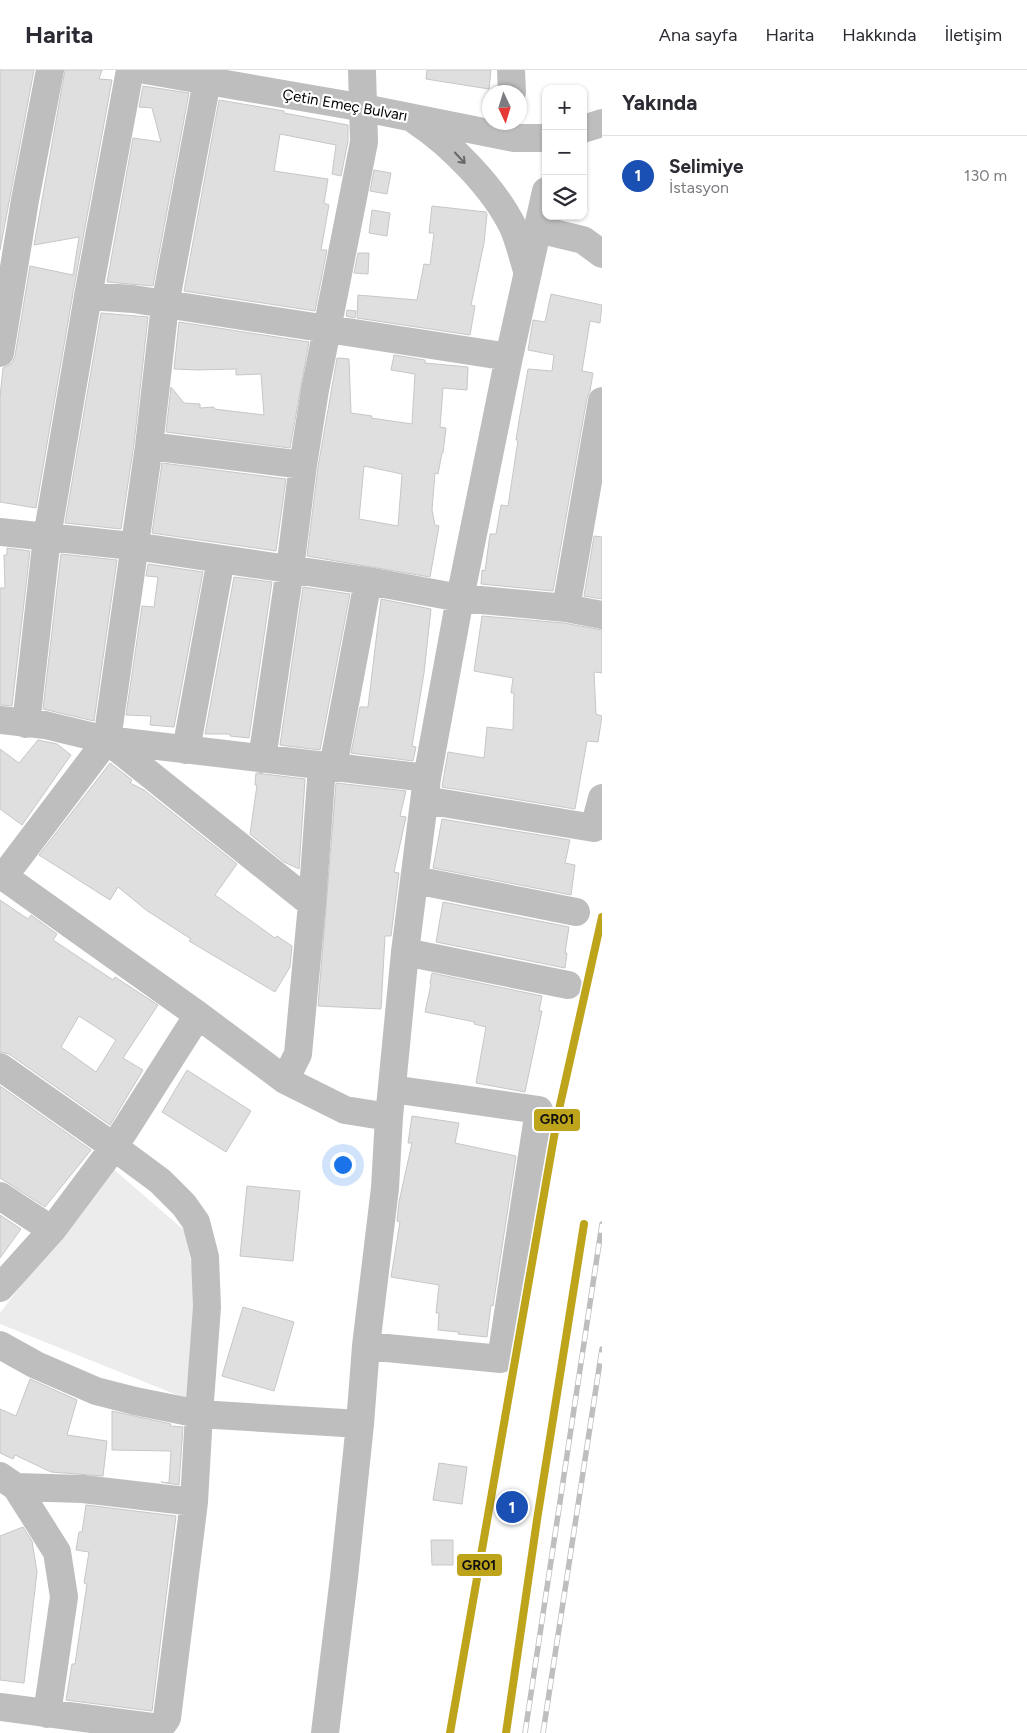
<!DOCTYPE html>
<html lang="tr">
<head>
<meta charset="utf-8">
<style>
	body { margin:0; font-family:Figtree,sans-serif; background:#f2f2f3; color:#2b2b33 }
	.controls { position:absolute; right:15px; top:15px; display:grid; overflow:hidden; border-radius:10px; box-shadow:0 1px 4px #0004 }
	.controls button { width:45px; height:45px; display:grid; place-items:center; padding:0; border:0; border-bottom:1px solid #e1e1e2; background:#fff; color:#2b2b33; font:25px sans-serif }
	.compass { position:absolute; left:482px; top:15px; width:45px; height:45px; border-radius:50%; background:#fff; box-shadow:0 1px 4px #0004; rotate:176deg }
	.you { position:absolute; left:342px; top:1094px; width:18px; height:18px; margin:-12px; border:4px solid #fff; border-radius:50%; background:#1a73e8; box-shadow:0 0 0 8px #1a73e833 }
	.badge { display:grid; place-items:center; width:32px; height:32px; border-radius:50%; background:#ea580c; color:#fff; font-size:16px; font-weight:700 }
	.pin { position:absolute; translate:-50% -50%; border:2px solid #fff; box-shadow:0 1px 5px #0006 }
	.list { margin:0; padding:0; list-style:none }
	h2 { display:flex; justify-content:space-between; align-items:center; height:65px; margin:0; padding:0 20px; font-size:21px }
	h2 small { font-size:16px; font-weight:400; color:#7c7c81 }
	.list li { display:grid; grid-template-columns:32px 1fr auto; gap:15px; align-items:center; box-sizing:border-box; height:80px; padding:0 20px; border-top:1px solid #e1e1e2 }
	.list b { display:block; font-size:19px; white-space:nowrap }
	.list p { margin:0; font-size:16px; white-space:nowrap; color:#7c7c81 }
	.list em { font-size:16px; font-style:normal; color:#7c7c81 }
	.icon { flex:none; width:28px; height:28px; fill:none; stroke:currentColor; stroke-width:2; stroke-linecap:round; stroke-linejoin:round }
	.map { position:relative; flex:none; width:602px; height:1663px; overflow:hidden }
	header { display:flex; align-items:center; gap:30px; box-sizing:border-box; height:70px; padding:0 25px; background:#fff; border-bottom:1px solid #e1e1e2 }
	header strong { font-size:24px }
	nav { display:flex; gap:28px; margin-inline-start:auto; font-size:18px }
	main { display:flex }
	aside { flex:1; background:#fff }
	.map>svg:first-child { display:block }
</style>
</head>
<body>
<header>
<strong>Harita</strong>
<nav><a>Ana sayfa</a><a>Harita</a><a>Hakkında</a><a>İletişim</a></nav>
</header>
<main>
<div class="map">
<svg width="602" height="1663" viewBox="0 0 602 1663">
	<rect width="100%" height="100%" fill="#fff"/>
	<path fill="#ececec" d="M111,1097l74,64 13,70 -11,98 -187,-75v-11z"/>
	<path fill="#dfdfdf" stroke="#c7c7c7" fill-rule="evenodd" d="M0,0h34l-34,180z
		M65,0h37l-3,9 13,1 -39,213 -37,215 -36,-6v-105l3,-29 9,-5 3,-7 15,-90 43,9 6,-38 -45,8z
		M427,0h64l-2,19 -63,-10z
		M143,16l46,7 -36,193 -46,-4 26,-144 28,4 -9,-34 -13,-1z
		M219,30l65,11v2l64,12v16l-7,35 -9,-2 4,-29 -56,-11 -6,37 54,8 -4,24 5,2 -8,45h6l-12,61 -131,-20z
		M374,100l17,3 -4,21 -17,-3z
		M432,136l54,6 1,2 -3,29 -13,62 4,1 -5,29 -113,-17 1,-23 59,5 7,-36 6,1 4,-32h-5z
		M372,140l18,3 -3,23 -18,-3z
		M358,183h11l-1,21 -14,-1z
		M551,224l51,11 -2,18 -10,-2 -8,50 11,2 -3,18 -3,7 -34,193 -72,-7 1,-14 3,1 5,-37h6l5,-29 7,1 10,-66h-2l3,-19 9,-52 24,2 2,-16 -26,-5 5,-30 12,2z
		M347,240l9,1 -1,7 -9,-2z
		M101,243l47,4 -14,127 -13,85 -56,-6z
		M179,252l130,20 -19,106 -124,-16 5,-45 13,16 16,1v4l14,-1v2l50,6 -3,-41 -25,1v-6l-38,1 -24,-1z
		M394,285l31,5v3l43,4 -1,23 -24,-2 -3,39 6,1 -3,25h-1l-4,21 -3,-1 -3,37 3,15 4,1 -9,51 -123,-21 11,-89 19,-109 12,1 2,54 21,3 -1,2 41,6 3,-50 -24,-4zM364,396l38,8 -4,52 -39,-7z
		M162,393l124,16 -10,72 -124,-18z
		M594,466l8,1v62l-18,-3z
		M7,478l23,3 -18,155 -12,-1v-117h5l-1,-33h3z
		M61,484l56,6 -23,161 -51,-12z
		M148,494l55,8 -29,155 -24,-2 1,-9 -25,-1 16,-109 12,1 4,-30 -12,-1z
		M234,507l38,5 -23,156 -19,-2v-2h-25z
		M303,517l47,7 -30,156 -40,-5z
		M381,529l50,10 -7,64 -12,73 4,1 -3,14 -62,-8 9,-46h8z
		M482,546l82,7 38,7v43l-8,-1 2,42 6,2 -4,26 -11,-1 -12,68 -133,-22 6,-35 36,6 3,-31 26,3 1,-37h-3l2,-15 -39,-7z
		M38,670l19,4 14,11 -49,70 -22,-16v-60l19,14z
		M110,693l22,17 -2,3 14,7 93,74 -22,31 60,43 2,-2 15,10 -2,21 -15,25 -86,-51 2,-2 -45,-29 -28,-23 -8,13 -71,-45z
		M256,703l49,6 -6,90 -15,-7 -34,-28 7,-49h-2z
		M336,713l70,8 -6,25 6,1 -12,55 5,1 -8,63h-6l-4,73 -63,-3z
		M442,749l128,21 -5,23 10,2 -4,30 -138,-27z
		M0,830l28,19 3,-4 26,19 -4,6 60,40 2,-3 43,28 -35,53 20,12 -33,55 -101,-71 -9,-2zM79,946l37,24 -20,32 -35,-25z
		M443,832l126,25 -4,26h2l-2,15 -129,-26z
		M432,903l110,23 -3,15h3l-17,81 -49,-9 10,-56 -12,-3 1,-2 -50,-10 6,-28 -1,-1z
		M187,1000l64,41 -25,41 -64,-40z
		M0,1016l91,64 -46,57 -45,-29z
		M412,1046l47,7 -4,20 61,13 -23,150 -2,-1 -4,32 -29,-3 1,-2 -21,-2 1,-17h-3l3,-28 -48,-8 9,-55 -3,-1 2,-19 13,-59h-4z
		M247,1116l53,5 -7,70 -53,-5z
		M0,1145l21,14 -21,29z
		M243,1237l51,15 -20,69 -52,-15z
		M30,1309l47,21 -10,35 40,6 -4,35 -52,-4 -36,-17 -2,4 -13,-6v-44l16,7z
		M112,1341l59,13 -1,2 13,1 -4,58 -18,-3 8,1 2,-32 -59,-1z
		M439,1393l28,4 -5,37 -29,-4z
		M86,1435l90,11 -24,195 -86,-11 6,-36h3l12,-80 -3,-1 5,-31 -13,-2 3,-18h3z
		M23,1457l9,14 5,31 -13,111 -24,-3v-144z
		M431,1470h22v25h-21z"/>
	<g fill="none" stroke-linecap="round" stroke-linejoin="round">
		<path stroke="#bebebe" stroke-width="28" d="M511,0l1,22
			M537,159l46,11 19,14
			M88,226l45,3 376,58
			M0,283l25,-153 25,-130
			M149,376l154,19
			M0,462l141,15 227,34 92,17 106,10 36,7
			M566,538l36,-207
			M0,650l45,5 62,15 320,38
			M26,654l21,-187 41,-241 42,-226
			M107,670l42,-294 16,-141 42,-224 -1,-11
			M186,680l35,-191
			M262,689l28,-190 13,-104 12,-75 49,-248 -2,-72
			M333,697l35,-186
			M425,730l169,28 8,-30
			M0,804l198,141 87,65 60,30 44,7
			M4,806l103,-136 205,164
			M415,810l161,32
			M405,882l163,33
			M0,997l114,80 46,34 24,24 12,17 9,35 2,50 -8,107 -5,88 -27,216 -5,7 -10,2 -152,-20
			M285,1010l13,-26 14,-150 10,-138
			M0,1126l52,34
			M0,1218l52,-58 62,-83 84,-132
			M0,1275l36,20 60,26 39,10 64,13 161,10
			M366,1276l135,13 38,-249 -147,-21
			M0,1406l16,11 41,65 7,45 -17,117
			M16,1417l67,2 111,13
			M325,1663l19,-156 16,-153 6,-78 19,-158 4,-71 16,-165 22,-174 33,-180 49,-241 37,-166"/>
		<path stroke="#bebebe" stroke-width="28" d="M145,0l219,38 150,30h32
			M416,51c35,23 78,67 97,106 6,14 10,30 14,44
			M583,59l19,-6"/>
		<g stroke="#bebebe" stroke-width="5.5">
			<path id="rail" d="M525,1663l77,-509
				M543,1663l59,-384"/>
		</g>
		<use href="#rail" stroke="#fff" stroke-width="4" stroke-dasharray="11" stroke-linecap="butt"/>
		<g stroke="#fff" stroke-width="11">
			<path id="rail-1" d="M450,1663l108,-619 44,-197
				M506,1663l31,-213 47,-296"/>
		</g>
		<use href="#rail-1" stroke="#bea41b" stroke-width="8"/>
	</g>
	<defs><path id="oneway-shaft" d="M-6 0H5M1.5-3L5.5 0L1.5 3" fill="none" stroke-width="1.6" stroke-linecap="round" stroke-linejoin="round" transform="scale(1.25)"/></defs>
	<use stroke="#686868" href="#oneway-shaft" transform="translate(460 88) rotate(47)"/>
	<g text-anchor="middle" dominant-baseline="central" stroke-width="4.5" stroke-linejoin="round" paint-order="stroke">
		<g font-size="15" fill="#000" stroke="#fff">
			<text transform="translate(345 35) rotate(10)">Çetin Emeç Bulvarı</text>
		</g>
	</g>
	<g stroke="#fff" stroke-width="2">
		<rect x="533" y="1038" width="48" height="24" rx="5" fill="#bea41b"/>
		<rect x="456" y="1483" width="47" height="24" rx="5" fill="#bea41b"/>
	</g>
	<g font-size="14" text-anchor="middle" font-weight="bold" fill="#111">
		<text x="557" y="1054">GR01</text>
		<text x="479" y="1500">GR01</text>
	</g>
</svg>
<div class="controls">
<button>+</button>
<button>−</button>
<button><svg class="icon" aria-label="layers" viewBox="0 0 24 24"><path d="M12 4l9 5-9 5-9-5zM3 14l9 5 9-5"/></svg></button>
</div>
<svg class="compass" viewBox="-18 -18 36 36"><path d="M0-13l5 13h-10z" fill="#e53935"/><path d="M0 13l5-13h-10z" fill="#7c7c81"/></svg>
<div class="you"></div>
<div class="pin badge" style="left:512px;top:1437px;background:#1a4fb4">1</div>
</div>
<aside>
<h2>Yakında<small></small></h2>
<ul class="list">
<li><span class="badge" style="background:#1a4fb4">1</span><div><b>Selimiye</b><p>İstasyon</p></div><em>130 m</em></li>
</ul>
</aside>
</main>
</body>
</html>
